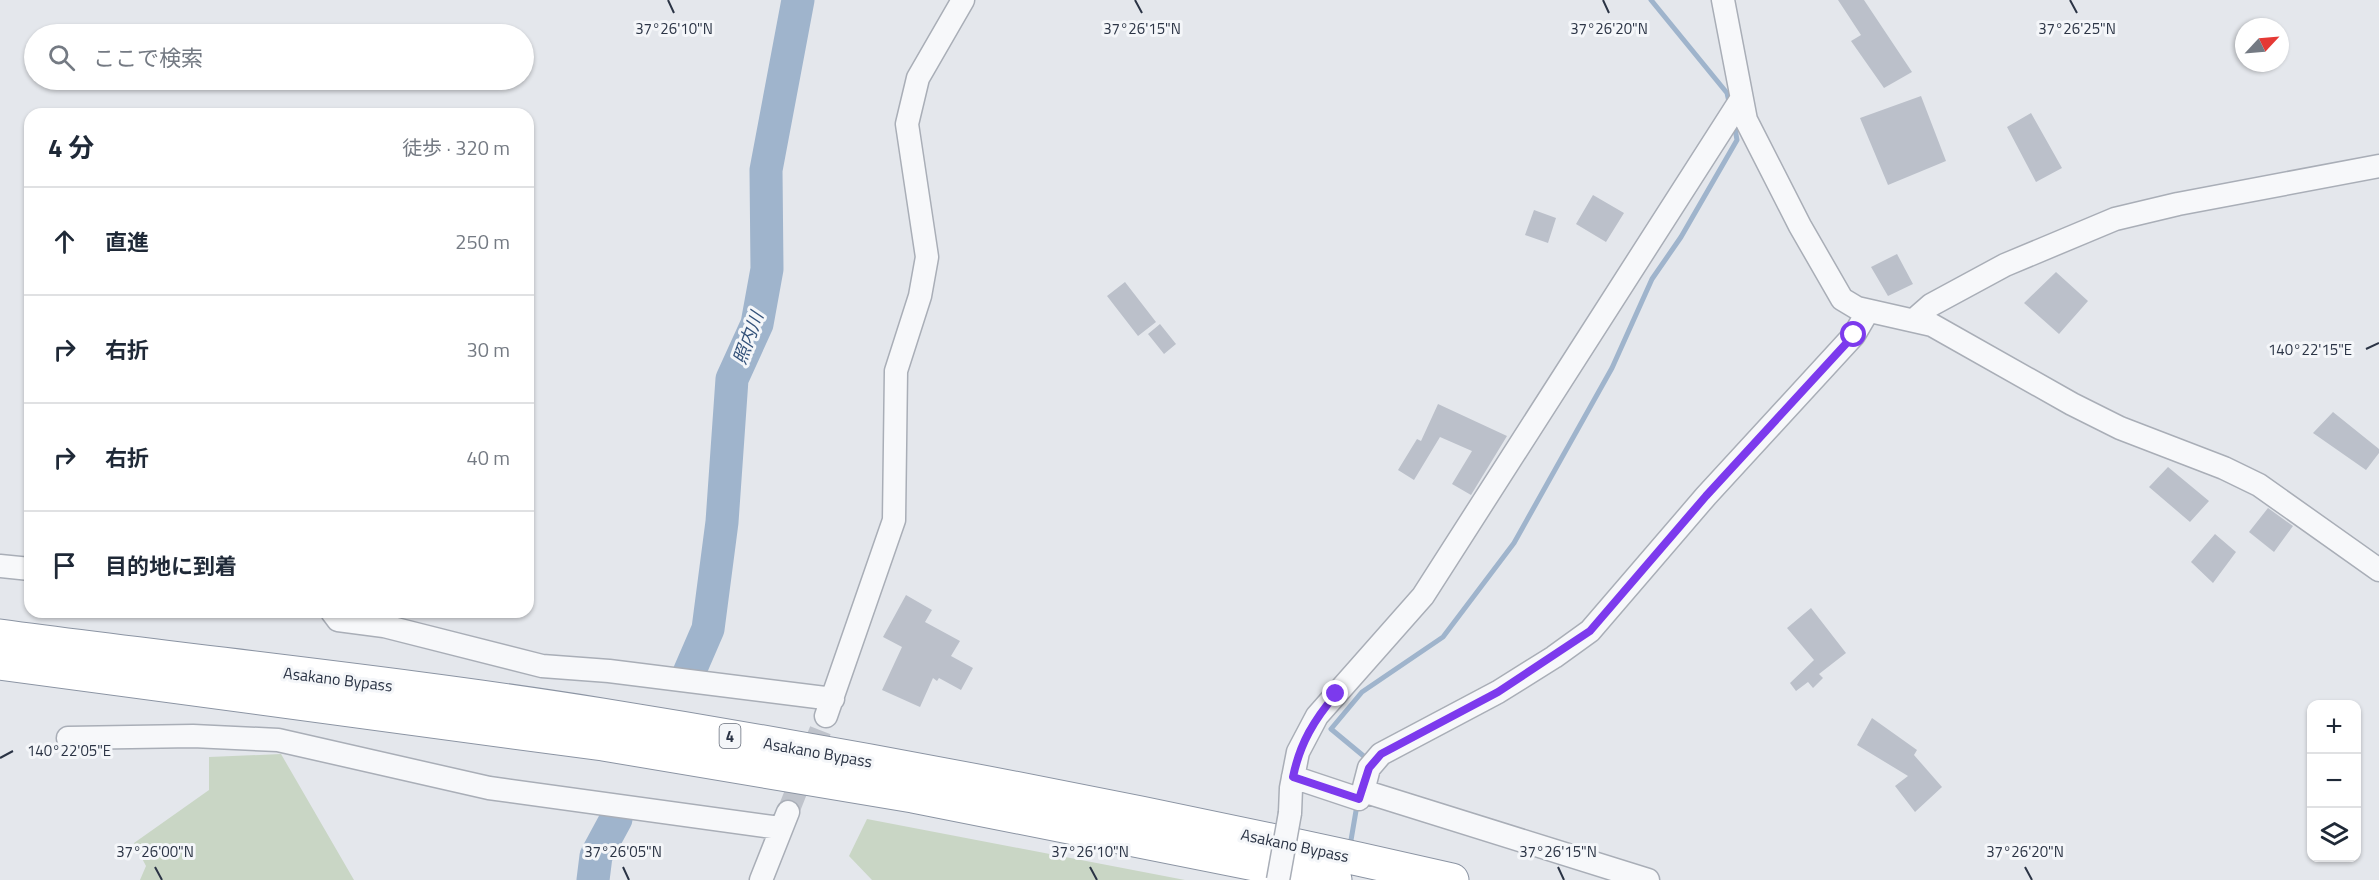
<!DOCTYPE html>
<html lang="ja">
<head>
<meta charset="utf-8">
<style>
	body { margin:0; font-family:"Titillium Web","Noto Sans JP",sans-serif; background:#f6f6f7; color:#1f2937 }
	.controls { position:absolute; right:18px; bottom:18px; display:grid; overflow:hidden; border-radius:12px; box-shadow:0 2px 4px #0004 }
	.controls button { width:54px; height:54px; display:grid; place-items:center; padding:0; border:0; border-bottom:2px solid #e0e1e3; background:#fff; color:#1f2937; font:30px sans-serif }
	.compass { position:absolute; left:2235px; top:18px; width:54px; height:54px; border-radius:50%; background:#fff; box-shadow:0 2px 4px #0004; rotate:64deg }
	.stop { position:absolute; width:18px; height:18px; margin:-14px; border:4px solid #7c3aed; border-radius:50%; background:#fff }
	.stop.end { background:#7c3aed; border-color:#fff; box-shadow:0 2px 6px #0008 }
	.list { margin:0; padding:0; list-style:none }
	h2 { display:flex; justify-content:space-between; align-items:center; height:78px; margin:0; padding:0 24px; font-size:26px }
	h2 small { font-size:20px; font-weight:400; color:#747a83 }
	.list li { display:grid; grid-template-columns:39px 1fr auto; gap:18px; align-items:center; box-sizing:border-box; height:108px; padding:0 24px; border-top:2px solid #e0e1e3 }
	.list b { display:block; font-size:22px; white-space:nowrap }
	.list em { font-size:20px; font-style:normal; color:#747a83 }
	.icon { flex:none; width:33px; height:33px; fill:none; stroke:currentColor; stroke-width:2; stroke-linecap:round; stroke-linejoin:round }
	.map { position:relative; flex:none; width:2379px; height:880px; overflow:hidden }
	.search { position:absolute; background:#fff; box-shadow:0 2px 4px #0004; left:24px; top:24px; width:510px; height:66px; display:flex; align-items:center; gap:15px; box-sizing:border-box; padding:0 21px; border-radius:33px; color:#747a83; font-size:22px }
	.panel { position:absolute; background:#fff; box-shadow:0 2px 4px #0004; left:24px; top:108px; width:510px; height:510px; border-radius:18px }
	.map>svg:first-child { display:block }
</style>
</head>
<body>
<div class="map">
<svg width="2379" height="880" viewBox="0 0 2379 880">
	<rect width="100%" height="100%" fill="#e4e7ec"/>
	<path fill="#c9d6c5" d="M281,754l73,126h-214l6,-14 -12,-23 75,-53v-33z
		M867,819l318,61h-313l-23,-24z"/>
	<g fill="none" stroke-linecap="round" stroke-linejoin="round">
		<path stroke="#9fb4cc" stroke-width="5" d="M1651,0l76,93 2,9
			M1366,761v-3l-35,-29 31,-37 81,-55 71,-94 98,-175 40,-89 29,-42 56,-97 -3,-17
			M1350,846l7,-41"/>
		<path stroke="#9fb4cc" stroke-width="33" d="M689,673l19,-44 14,-107 10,-143 25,-55 10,-55 -1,-99 32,-170
			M593,880l3,-24 20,-37"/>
	</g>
	<path fill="#bbc0ca" d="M1838,0h26l48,72 -28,16 -33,-47 10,-6z
		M1921,96l25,65 -58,24 -28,-67z
		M2031,113l31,55 -26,14 -29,-55z
		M1593,195l31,18 -18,29 -30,-18z
		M1534,210l22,8 -8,25 -23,-8z
		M1897,254l16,30 -25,12 -17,-29z
		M2056,272l32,29 -29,33 -35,-31z
		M1125,282l31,40 -18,14 -31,-40z
		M1160,324l16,20 -12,10 -16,-20z
		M1438,404l69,32 -36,59 -19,-11 20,-33 -32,-14 -26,43 -16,-10 19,-31 4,2z
		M2333,412l46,37v4l-13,17 -53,-37z
		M2168,467l41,34 -19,21 -41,-35z
		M2268,508l25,18 -19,26 -25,-20z
		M2215,534l21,18 -23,31 -22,-21z
		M906,595l26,15 -7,12 35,19 -9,15 22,12 -12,22 -22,-12 -2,3 -4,-3 -13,29 -38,-17 20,-43 -19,-10z
		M1811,608l35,45 -27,21 4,4 -10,10 -5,-6 -12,9 -6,-8 24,-23 -27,-32z
		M1872,718l45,32 -3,5 28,32 -27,25 -20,-26 13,-10 -51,-31z"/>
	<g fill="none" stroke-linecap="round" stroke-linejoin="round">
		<path stroke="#bfc3cb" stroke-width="22" stroke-dasharray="22 11" stroke-linecap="butt" d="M788,812l38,-96"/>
		<g stroke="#a9aeb7" stroke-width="25">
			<path id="minor" d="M1723,0l23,120 54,106 42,73 15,9 75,17 140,79 48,24 104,40 35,17 120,85
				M1915,319l16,-14 74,-40 110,-46 63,-15 201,-38
				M0,566l30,3
				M332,612l6,8 46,6 158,40 67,5 224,28
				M826,716l68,-196 2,-149 24,-75 7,-39 -20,-133 11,-46 45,-78
				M68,738l125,-2 85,4 211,48 291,40
				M1293,777l66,22 4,-8 285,89
				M1363,791l6,-23 12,-14 117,-62 56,-35 36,-26 116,-135 148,-161 14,-24
				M1290,813l1,-25 7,-36 19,-36 106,-120 317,-495
				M761,880l27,-68"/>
		</g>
		<g stroke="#8b94a3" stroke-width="35">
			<path id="highway" d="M0,636c200,27 402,47 602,79 285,46 568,101 850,165
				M0,663l603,81 310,52 422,84"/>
		</g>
		<use href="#minor" stroke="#f7f8fa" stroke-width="22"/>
		<use href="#highway" stroke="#fff" stroke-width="33"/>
		<g stroke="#a9aeb7" stroke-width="25" stroke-linecap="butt">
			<path id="minor-bridge" d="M1278,880l12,-67"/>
		</g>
		<use href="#minor-bridge" stroke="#f7f8fa" stroke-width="22"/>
	</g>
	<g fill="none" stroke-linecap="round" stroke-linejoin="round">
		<path stroke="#7c3aed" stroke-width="8" d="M1336,694c-22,26 -36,49 -43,83l66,22 10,-31 12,-14 117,-62 92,-61 116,-135 148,-161"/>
	</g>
	<path fill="none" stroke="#2b3445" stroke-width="2" d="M668,0l6,13M1135,0l7,13M1603,0l6,13M2070,0l7,13M2366,349l13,-6M0,758l13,-7M155,867l7,13M623,867l6,13M1090,867l7,13M1558,867l6,13M2025,867l7,13"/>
	<g text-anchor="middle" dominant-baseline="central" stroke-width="6" stroke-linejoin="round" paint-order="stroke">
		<rect fill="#f4f6f9" stroke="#676e7b" stroke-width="1.5" x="719.5" y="724" width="21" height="24" rx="4.5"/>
		<g font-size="15" font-weight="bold" fill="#2b3445">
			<text x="730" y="736">4</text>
		</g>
		<g font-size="16" fill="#2b3445" stroke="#f4f6f9">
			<text transform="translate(338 679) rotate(7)">Asakano Bypass</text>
			<text transform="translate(818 752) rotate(10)">Asakano Bypass</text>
			<text transform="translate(1295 845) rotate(12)">Asakano Bypass</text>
		</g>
		<g font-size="18" font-style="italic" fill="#34527a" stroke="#f4f6f9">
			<text transform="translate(748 338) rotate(-70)">照内川</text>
		</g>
	</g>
	<g font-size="15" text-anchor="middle" fill="#2b3445" stroke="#f4f6f9" stroke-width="6" stroke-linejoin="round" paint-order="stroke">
		<text x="674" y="34">37°26'10"N</text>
		<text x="1142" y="34">37°26'15"N</text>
		<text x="1609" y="34">37°26'20"N</text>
		<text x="2077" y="34">37°26'25"N</text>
		<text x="2310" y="355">140°22'15"E</text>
		<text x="69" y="756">140°22'05"E</text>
		<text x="155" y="857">37°26'00"N</text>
		<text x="623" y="857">37°26'05"N</text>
		<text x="1090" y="857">37°26'10"N</text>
		<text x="1558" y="857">37°26'15"N</text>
		<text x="2025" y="857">37°26'20"N</text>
	</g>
</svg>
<div class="controls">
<button>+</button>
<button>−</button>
<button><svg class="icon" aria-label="layers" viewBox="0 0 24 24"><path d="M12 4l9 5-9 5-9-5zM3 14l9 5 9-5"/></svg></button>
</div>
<svg class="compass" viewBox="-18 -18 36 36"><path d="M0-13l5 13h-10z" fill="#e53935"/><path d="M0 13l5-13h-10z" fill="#747a83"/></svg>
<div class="stop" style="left:1854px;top:335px"></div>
<div class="stop end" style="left:1336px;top:694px"></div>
<div class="search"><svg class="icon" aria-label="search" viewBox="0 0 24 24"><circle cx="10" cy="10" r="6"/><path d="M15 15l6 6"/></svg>ここで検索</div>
<section class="panel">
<h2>4 分<small>徒歩 · 320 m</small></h2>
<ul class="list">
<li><svg class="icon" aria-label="ahead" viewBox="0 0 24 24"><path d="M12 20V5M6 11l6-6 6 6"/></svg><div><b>直進</b></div><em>250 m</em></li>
<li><svg class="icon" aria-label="right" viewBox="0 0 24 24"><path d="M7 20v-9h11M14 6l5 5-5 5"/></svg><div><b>右折</b></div><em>30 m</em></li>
<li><svg class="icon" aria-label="right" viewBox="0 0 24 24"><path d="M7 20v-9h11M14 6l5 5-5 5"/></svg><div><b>右折</b></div><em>40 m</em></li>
<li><svg class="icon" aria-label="arrive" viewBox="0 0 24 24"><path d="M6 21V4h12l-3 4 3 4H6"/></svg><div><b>目的地に到着</b></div></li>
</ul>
</section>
</div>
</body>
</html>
